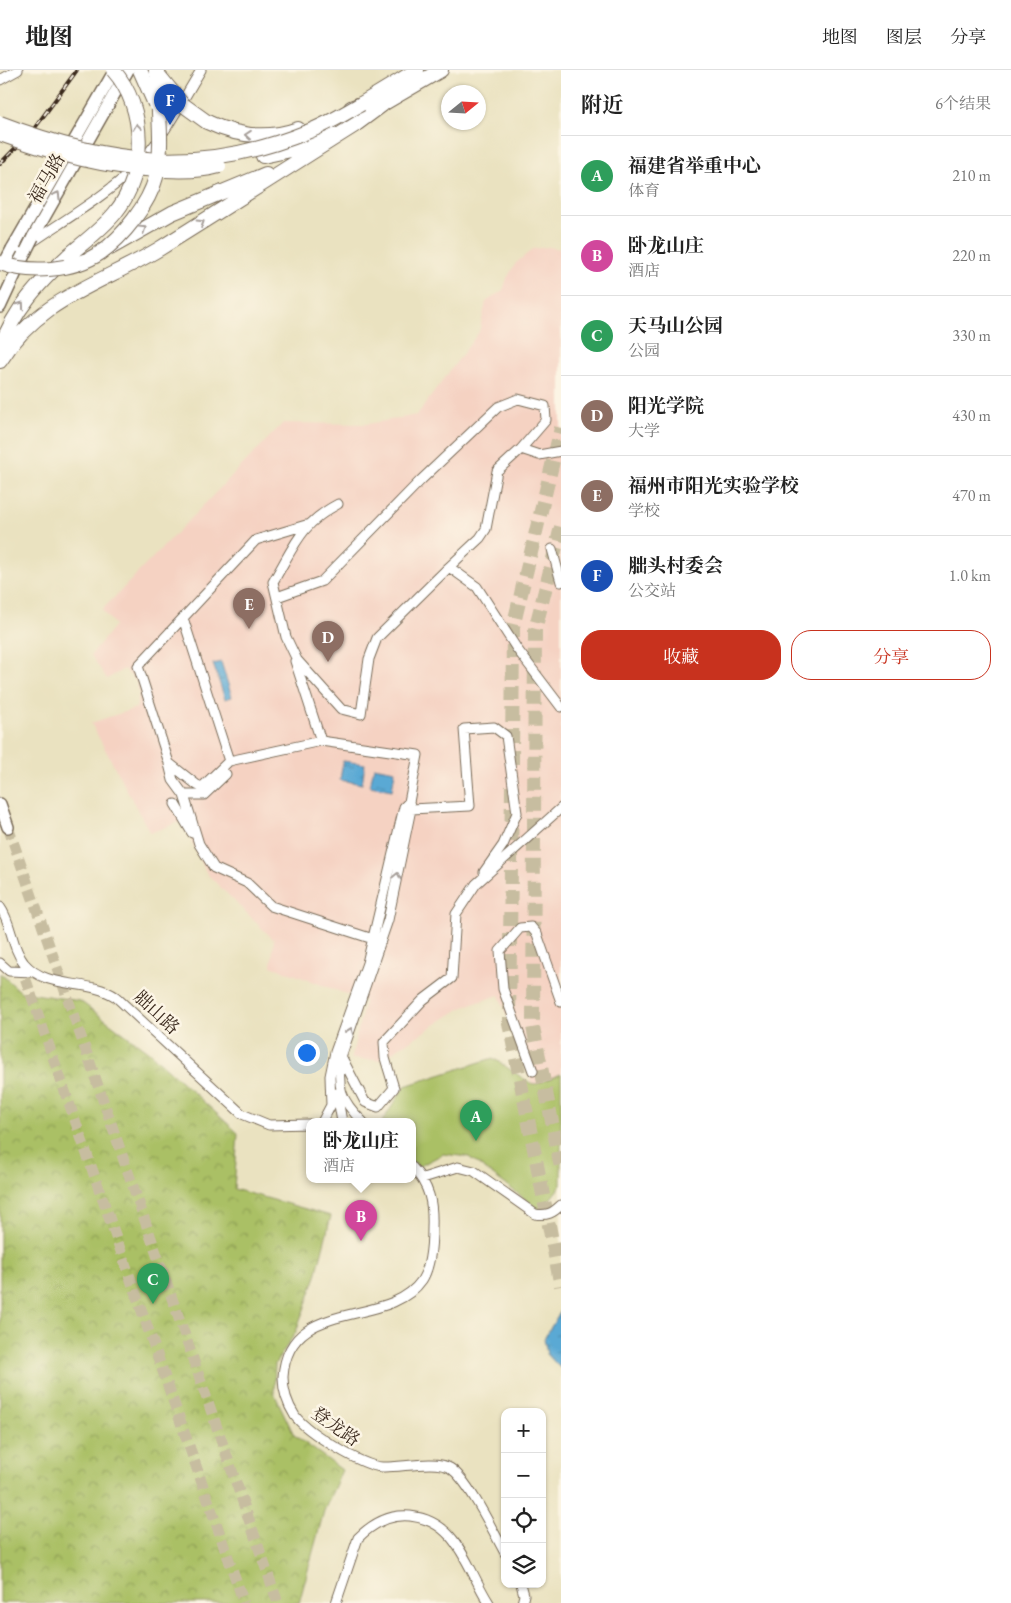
<!DOCTYPE html>
<html lang="zh">
<head>
<meta charset="utf-8">
<style>
	body { margin:0; font-family:"EB Garamond","Noto Serif SC",serif; background:#f2f2f2; color:#222 }
	.controls { position:absolute; right:15px; bottom:15px; display:grid; overflow:hidden; border-radius:10px; box-shadow:0 1px 4px #0004 }
	.controls button { width:45px; height:45px; display:grid; place-items:center; padding:0; border:0; border-bottom:1px solid #e0e0e0; background:#fff; color:#222; font:25px sans-serif }
	.compass { position:absolute; left:441px; top:15px; width:45px; height:45px; border-radius:50%; background:#fff; box-shadow:0 1px 4px #0004; rotate:72deg }
	.you { position:absolute; left:306px; top:982px; width:18px; height:18px; margin:-12px; border:4px solid #fff; border-radius:50%; background:#1a73e8; box-shadow:0 0 0 8px #1a73e833 }
	.badge { display:grid; place-items:center; width:32px; height:32px; border-radius:50%; background:#c8321e; color:#fff; font-size:16px; font-weight:700 }
	.pin { position:absolute; translate:-50% -41px; filter:drop-shadow(0 1px 2px #0008) }
	.pin::after { content:''; position:absolute; top:26px; width:18px; height:15px; background:inherit; clip-path:polygon(0 0,100% 0,50% 100%) }
	.popup { position:absolute; left:306px; top:1048px; width:110px; height:65px; box-sizing:border-box; display:grid; place-content:center; border-radius:10px; background:#fff; filter:drop-shadow(0 1px 4px #0005); font-size:16px; white-space:nowrap; color:#767676 }
	.popup b { font-size:19px; color:#222 }
	.popup::after { content:''; position:absolute; left:50%; top:100%; margin-left:-10px; border:10px solid transparent; border-top-color:#fff }
	.list { margin:0; padding:0; list-style:none }
	h2 { display:flex; justify-content:space-between; align-items:center; height:65px; margin:0; padding:0 20px; font-size:21px }
	h2 small { font-size:16px; font-weight:400; color:#767676 }
	.list li { display:grid; grid-template-columns:32px 1fr auto; gap:15px; align-items:center; box-sizing:border-box; height:80px; padding:0 20px; border-top:1px solid #e0e0e0 }
	.list b { display:block; font-size:19px; white-space:nowrap }
	.list p { margin:0; font-size:16px; white-space:nowrap; color:#767676 }
	.list em { font-size:16px; font-style:normal; color:#767676 }
	.actions { display:flex; gap:10px; padding:15px 20px }
	.actions a { flex:1; padding:11px 0; border:1px solid #c8321e; border-radius:20px; text-align:center; font-size:18px; color:#c8321e }
	.actions .main { background:#c8321e; color:#fff }
	.icon { flex:none; width:28px; height:28px; fill:none; stroke:currentColor; stroke-width:2; stroke-linecap:round; stroke-linejoin:round }
	.map { position:relative; flex:none; width:561px; height:1533px; overflow:hidden }
	header { display:flex; align-items:center; gap:30px; box-sizing:border-box; height:70px; padding:0 25px; background:#fff; border-bottom:1px solid #e0e0e0 }
	header strong { font-size:24px }
	nav { display:flex; gap:28px; margin-inline-start:auto; font-size:18px }
	main { display:flex }
	aside { flex:1; background:#fff }
	.map>svg:first-child { display:block }
</style>
</head>
<body>
<header>
<strong>地图</strong>
<nav><a>地图</a><a>图层</a><a>分享</a></nav>
</header>
<main>
<div class="map">
<svg width="561" height="1533" viewBox="0 0 561 1533">
	<defs>
		<pattern id="park-crowns" width="20" height="18" patternUnits="userSpaceOnUse" patternTransform="scale(1.25)"><rect width="20" height="18" fill="#aac065"/><path d="M2 6a3 3 0 1 1 6 0M12 15a3 3 0 1 1 6 0" fill="none" stroke="#8c9c53"/></pattern>
		<pattern id="water-ripples" width="26" height="14" patternUnits="userSpaceOnUse" patternTransform="scale(1.25)"><rect width="26" height="14" fill="#5aa9d4"/><path d="M2 4q2-2 4 0t4 0M15 11q2-2 4 0t4 0" fill="none" stroke="#4c8aab"/></pattern>
	</defs>
	<rect width="100%" height="100%" fill="#fcf5e5"/>
	<filter id="ink" filterUnits="userSpaceOnUse"><feTurbulence type="fractalNoise" baseFrequency=".02" numOctaves="2"/><feDisplacementMap in="SourceGraphic" scale="10" xChannelSelector="R" yChannelSelector="G"/><feConvolveMatrix kernelMatrix="1 2 1 2 8 2 1 2 1" color-interpolation-filters="sRGB"/></filter>
	<filter id="wash" filterUnits="userSpaceOnUse"><feTurbulence type="fractalNoise" baseFrequency=".0096" numOctaves="4" result="noise"/><feDisplacementMap in="SourceGraphic" scale="20" xChannelSelector="R" yChannelSelector="G"/><feGaussianBlur stdDeviation="1.12" result="paint"/><feColorMatrix in="noise" values="0 0 0 0 0 0 0 0 0 0 0 0 0 0 0 0 0 1.4 0 .05"/><feComposite in="paint" operator="in"/></filter>
	<g filter="url(#wash)">
		<rect width="100%" height="100%" fill="#eae2c0"/>
		<path fill="#f5d2c2" d="M548,177l13,2v825l-28,11 -34,-90 -38,13 -81,52 -29,-1 14,-58 -94,-35 3,-26 -67,-66 -25,-53 -32,12 -59,-110 45,-15 3,-15 -3,-12 -12,-12 -17,10 -16,-24 24,-30 -13,-15 181,-187 85,1 49,-9 62,-83 7,-30 17,-12 4,-12 9,-15 17,-14z"/>
		<path fill="url(#park-crowns)" stroke="#727542" d="M0,903l21,19 59,9 69,51 89,81 -4,56 97,27 -15,60 -20,56 -21,32 -1,29 20,42 48,35 -18,41 -25,92h-299z"/>
		<path fill="#aac065" stroke="#727542" d="M493,988l40,27 28,-11v111l-20,26 -72,-54 -26,-3 -25,13 -6,-6v-39h-30l23,-36z"/>
		<path fill="url(#water-ripples)" stroke="#4a6a79" d="M221,592l11,35 -7,2 -12,-35z
			M343,691l22,3 -3,20 -22,-4z
			M374,697l21,4 -3,19 -22,-4z
			M561,1240v59l-14,-15 -3,-15z"/>
	</g>
	<g filter="url(#ink)">
		<g fill="none" stroke-linecap="round" stroke-linejoin="round">
			<path stroke="#c7bda0" stroke-width="11" stroke-dasharray="11 5.5" stroke-linecap="butt" d="M8,757l270,776
				M20,893l224,640"/>
			<path stroke="#c7bda0" stroke-width="14" stroke-dasharray="14 7" stroke-linecap="butt" d="M561,457l-26,103 -2,397 28,140
				M512,694l1,-137 48,-199
				M512,716l-3,237 52,263"/>
			<g stroke="#786a57" stroke-width="11">
				<path id="minor" d="M0,10l18,-10
					M8,189c42,-31 89,-56 127,-91 23,-21 49,-70 66,-98
					M521,379l18,6 22,-4
					M338,434c-38,20 -44,43 -65,78l13,55 11,23 44,49 20,5 8,-55 8,-21 72,-71 28,20 40,62 44,58
					M306,455l-50,15 -118,126 31,97 28,22 5,2 27,-26 92,-20 97,14 -9,47
					M552,479l9,33
					M277,527l45,-16 99,-101 77,-73 20,-8 27,7 1,14 -25,29 -24,22 -11,58 -6,9 -31,29
					M183,548l46,143
					M295,591l26,80
					M169,694l4,16 11,15h20l22,-21
					M184,725l15,49 15,24 33,15 24,23 102,33
					M175,734l17,29
					M411,739l59,-3 -6,-77 30,-2 12,9 11,77 -14,32 -19,27
					M0,837c12,16 11,40 24,56 24,28 64,15 92,34l126,117 27,11 41,-1
					M0,893l9,8 24,1
					M340,984l25,48 13,5 16,-19 -9,-30 -1,-16 39,-42 29,-22 4,-64 20,-30 85,-76
					M533,1001l-30,-82 -3,-38 20,-23 11,-1 6,7 24,68
					M337,1023l5,29
					M322,1052l9,-17 -1,-29 5,-24 32,-89 37,-156 5,-5 2,7 -23,111 -46,134c-6,32 -2,46 21,68
					M412,1097c18,19 21,36 20,61 0,16 -1,38 -10,52 -34,50 -134,15 -139,97 0,13 5,28 12,39 12,16 67,50 87,51 18,1 53,-8 68,1 18,11 44,65 55,85
					M423,1108l35,-11 16,4 61,43c12,2 18,-1 26,-9
					M521,1514l3,11 -2,8
					M336,1533l22,-65c14,-14 32,-24 52,-22 48,5 56,51 79,87"/>
			</g>
			<g stroke="#786a57" stroke-width="14">
				<path id="major" d="M33,167l95,-167
					M12,179l103,-179
					M0,237l26,-56
					M0,734l8,23"/>
			</g>
			<g stroke="#786a57" stroke-width="16">
				<path id="highway" d="M351,38l10,-4 56,-34
					M374,39l67,-39
					M207,52c29,14 60,18 91,7
					M263,86l28,-6 39,-19
					M110,178l62,-35 94,-39
					M0,279c14,-40 39,-66 69,-94
					M0,291c39,-63 99,-76 159,-112 66,-41 131,-83 196,-124l27,-20"/>
			</g>
			<use href="#minor" stroke="#fff" stroke-width="9"/>
			<use href="#major" stroke="#fff" stroke-width="11"/>
			<use href="#highway" stroke="#fff" stroke-width="14"/>
			<g stroke="#3b2a1e" stroke-width="4">
				<path id="rail" d="M0,94l34,-35 43,-59"/>
			</g>
			<use href="#rail" stroke="#fcf5e5" stroke-width="2" stroke-dasharray="5.5" stroke-linecap="butt"/>
			<g stroke="#786a57" stroke-width="14" stroke-linecap="butt">
				<path id="major-bridge" d="M26,181l7,-14
					M4,194l8,-15"/>
			</g>
			<g stroke="#786a57" stroke-width="16" stroke-linecap="butt">
				<path id="highway-bridge" d="M140,0l15,34
					M156,2l26,32 25,18
					M0,53c106,41 199,53 307,9 19,-7 37,-18 54,-28
					M0,64c54,19 107,35 165,36 18,1 37,1 54,-4
					M69,185c15,-13 33,-26 46,-42 32,-39 32,-105 -2,-143
					M0,193c30,11 73,8 100,-10 23,-16 49,-49 56,-76 9,-35 0,-72 2,-107"/>
			</g>
			<use href="#major-bridge" stroke="#fff" stroke-width="11"/>
			<use href="#highway-bridge" stroke="#fff" stroke-width="14"/>
		</g>
		<defs><path id="oneway-chevron" d="M-2-3.5L2.5 0L-2 3.5" fill="none" stroke-width="1.6" stroke-linecap="round" stroke-linejoin="round" transform="scale(1.25)"/></defs>
		<g stroke="#a79f9a">
			<use href="#oneway-chevron" transform="translate(137 57) rotate(-97)"/>
			<use href="#oneway-chevron" transform="translate(248 65) rotate(-175)"/>
			<use href="#oneway-chevron" transform="translate(57 125) rotate(-60)"/>
			<use href="#oneway-chevron" transform="translate(201 153) rotate(-32)"/>
			<use href="#oneway-chevron" transform="translate(143 159) rotate(-32)"/>
			<use href="#oneway-chevron" transform="translate(21 235) rotate(-54)"/>
			<use href="#oneway-chevron" transform="translate(397 806) rotate(-78)"/>
			<use href="#oneway-chevron" transform="translate(350 961) rotate(-70)"/>
		</g>
	</g>
	<g text-anchor="middle" dominant-baseline="central" stroke-width="5" stroke-linejoin="round" paint-order="stroke">
		<g font-size="18" fill="#3b2a1e" stroke="#fcf5e5">
			<text transform="translate(46 108) rotate(-60)">福马路</text>
			<text transform="translate(157 942) rotate(43)">胐山路</text>
			<text transform="translate(336 1356) rotate(35)">登龙路</text>
		</g>
	</g>
</svg>
<div class="controls">
<button>+</button>
<button>−</button>
<button><svg class="icon" aria-label="locate" viewBox="0 0 24 24"><circle cx="12" cy="12" r="6"/><path d="M12 2v4M12 18v4M2 12h4M18 12h4"/></svg></button>
<button><svg class="icon" aria-label="layers" viewBox="0 0 24 24"><path d="M12 4l9 5-9 5-9-5zM3 14l9 5 9-5"/></svg></button>
</div>
<svg class="compass" viewBox="-18 -18 36 36"><path d="M0-13l5 13h-10z" fill="#e53935"/><path d="M0 13l5-13h-10z" fill="#767676"/></svg>
<div class="you"></div>
<div class="pin badge" style="left:476px;top:1071px;background:#2e9e5b">A</div>
<div class="pin badge" style="left:361px;top:1171px;background:#d1479c">B</div>
<div class="popup"><b>卧龙山庄</b>酒店</div>
<div class="pin badge" style="left:153px;top:1234px;background:#2e9e5b">C</div>
<div class="pin badge" style="left:328px;top:592px;background:#8d6e63">D</div>
<div class="pin badge" style="left:249px;top:559px;background:#8d6e63">E</div>
<div class="pin badge" style="left:170px;top:55px;background:#1a4fb4">F</div>
</div>
<aside>
<h2>附近<small>6个结果</small></h2>
<ul class="list">
<li><span class="badge" style="background:#2e9e5b">A</span><div><b>福建省举重中心</b><p>体育</p></div><em>210 m</em></li>
<li><span class="badge" style="background:#d1479c">B</span><div><b>卧龙山庄</b><p>酒店</p></div><em>220 m</em></li>
<li><span class="badge" style="background:#2e9e5b">C</span><div><b>天马山公园</b><p>公园</p></div><em>330 m</em></li>
<li><span class="badge" style="background:#8d6e63">D</span><div><b>阳光学院</b><p>大学</p></div><em>430 m</em></li>
<li><span class="badge" style="background:#8d6e63">E</span><div><b>福州市阳光实验学校</b><p>学校</p></div><em>470 m</em></li>
<li><span class="badge" style="background:#1a4fb4">F</span><div><b>胐头村委会</b><p>公交站</p></div><em>1.0 km</em></li>
</ul>
<div class="actions"><a class="main">收藏</a><a>分享</a></div>
</aside>
</main>
</body>
</html>
